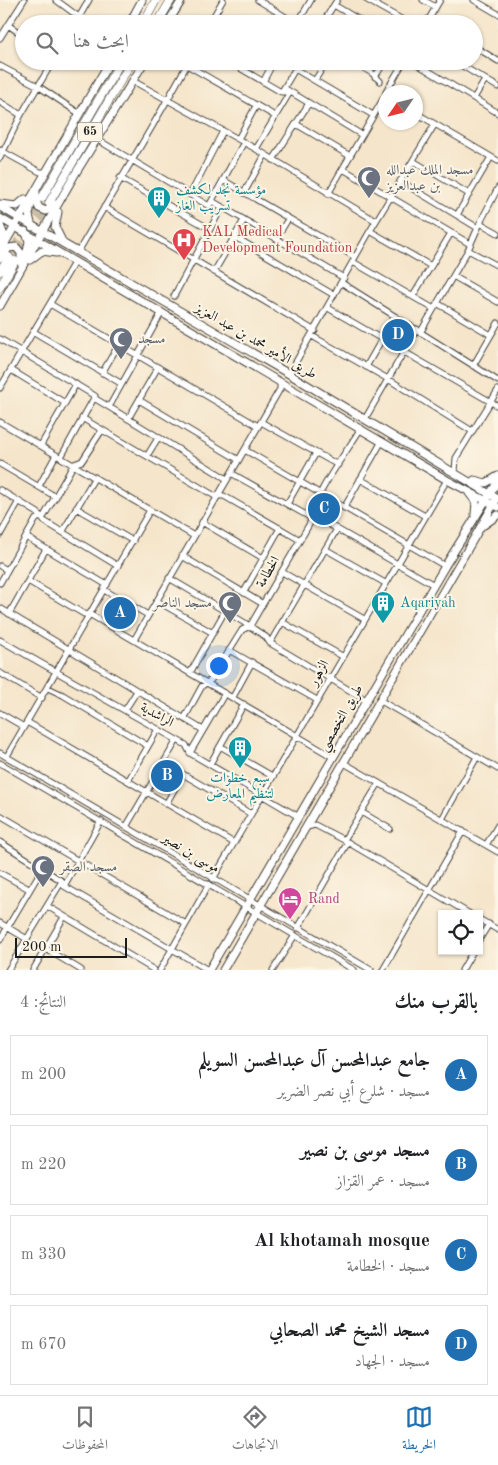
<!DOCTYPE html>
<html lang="ar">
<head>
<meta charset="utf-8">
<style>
	body { margin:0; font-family:"Old Standard TT",Amiri,serif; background:#f2f2f2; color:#202124; direction:rtl }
	.controls { position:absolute; right:15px; bottom:15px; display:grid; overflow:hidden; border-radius:0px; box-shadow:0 1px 4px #0004 }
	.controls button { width:45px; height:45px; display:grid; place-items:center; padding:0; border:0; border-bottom:1px solid #e0e0e0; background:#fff; color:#202124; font:25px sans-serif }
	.compass { position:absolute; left:378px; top:85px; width:45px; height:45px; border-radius:50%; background:#fff; box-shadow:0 1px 4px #0004; rotate:235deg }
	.scale { position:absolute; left:15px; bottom:12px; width:112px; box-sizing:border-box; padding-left:5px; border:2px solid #1c1c1c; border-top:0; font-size:14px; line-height:18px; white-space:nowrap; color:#1c1c1c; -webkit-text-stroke:4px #fcf5e5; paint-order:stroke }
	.you { position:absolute; left:218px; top:665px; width:18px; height:18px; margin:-12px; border:4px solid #fff; border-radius:50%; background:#1a73e8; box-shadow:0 0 0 8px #1a73e833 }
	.badge { display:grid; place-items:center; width:32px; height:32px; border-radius:50%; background:#1f6fb2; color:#fff; font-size:16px; font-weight:700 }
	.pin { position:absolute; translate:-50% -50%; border:2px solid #fff; box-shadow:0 1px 5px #0006 }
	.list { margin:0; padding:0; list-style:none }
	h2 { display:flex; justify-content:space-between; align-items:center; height:65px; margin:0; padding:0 20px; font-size:21px }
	h2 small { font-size:16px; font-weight:400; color:#757577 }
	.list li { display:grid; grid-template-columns:32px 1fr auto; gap:15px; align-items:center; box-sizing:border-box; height:80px; margin:0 10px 10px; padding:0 10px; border:1px solid #e0e0e0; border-radius:0px }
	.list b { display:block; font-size:19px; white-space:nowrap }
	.list p { margin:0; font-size:16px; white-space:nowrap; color:#757577 }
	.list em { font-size:16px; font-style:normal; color:#757577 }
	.icon { flex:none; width:28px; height:28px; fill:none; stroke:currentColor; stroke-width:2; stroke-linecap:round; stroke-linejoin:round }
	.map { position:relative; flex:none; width:498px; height:970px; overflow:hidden; direction:ltr }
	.search { position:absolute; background:#fff; box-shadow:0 1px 4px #0004; left:15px; right:15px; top:15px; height:55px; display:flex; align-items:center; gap:12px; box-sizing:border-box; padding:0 18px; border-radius:28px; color:#757577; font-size:19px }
	.sheet { height:425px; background:#fff }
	nav { display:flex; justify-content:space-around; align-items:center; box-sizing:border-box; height:70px; border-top:1px solid #e0e0e0; background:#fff; font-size:14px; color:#757577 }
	nav a { display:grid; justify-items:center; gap:2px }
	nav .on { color:#1f6fb2 }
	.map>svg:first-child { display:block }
</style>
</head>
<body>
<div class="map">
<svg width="498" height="970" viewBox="0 0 498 970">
	<rect width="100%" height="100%" fill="#fcf5e5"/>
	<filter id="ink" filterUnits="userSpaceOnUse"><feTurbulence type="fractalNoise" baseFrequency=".02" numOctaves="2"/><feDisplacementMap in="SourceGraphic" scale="10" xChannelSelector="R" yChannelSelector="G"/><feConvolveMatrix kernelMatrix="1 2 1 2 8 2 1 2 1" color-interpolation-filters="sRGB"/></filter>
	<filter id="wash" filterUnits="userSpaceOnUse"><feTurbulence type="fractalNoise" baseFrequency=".0096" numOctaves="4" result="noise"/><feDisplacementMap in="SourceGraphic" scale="20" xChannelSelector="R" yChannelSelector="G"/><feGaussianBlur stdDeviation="1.12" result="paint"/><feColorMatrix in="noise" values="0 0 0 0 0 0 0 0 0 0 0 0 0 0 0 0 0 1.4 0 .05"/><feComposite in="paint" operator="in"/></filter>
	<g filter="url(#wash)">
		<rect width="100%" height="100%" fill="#f5e5ca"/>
	</g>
	<g filter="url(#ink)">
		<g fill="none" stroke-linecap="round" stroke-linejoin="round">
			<path stroke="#cabda7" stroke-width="8" stroke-dasharray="8 4" stroke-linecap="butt" d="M9,257l31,-55
				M15,261l33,-56"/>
			<g stroke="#3d3a36" stroke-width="7">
				<path id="minor" d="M56,0l23,17
					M258,0l39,24
					M367,0l43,24
					M423,0l13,7
					M474,0l24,14
					M334,5l32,19
					M428,19l8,5
					M75,24l14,-24
					M209,24l14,-24
					M297,24l14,-24
					M322,24l15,-24
					M348,24l5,-8
					M426,24l14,-24
					M8,25l16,11
					M0,38l24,-38
					M474,46l24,15
					M228,61l53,31h9
					M352,61l20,12 8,8
					M412,61l86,52
					M454,61l44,26
					M187,65l88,51
					M0,66l38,20 42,28
					M295,69l78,46
					M375,77l10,-16
					M315,80l12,-19
					M133,81l123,68 120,72
					M263,82l11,-21
					M284,88l78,47
					M282,91l18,-30
					M386,92l18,-31
					M474,98l11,-18
					M0,102l21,13
					M416,113l82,48
					M296,124l54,32
					M238,139l18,-33
					M98,140l111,66 35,-64
					M256,149l34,-57
					M0,150l40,22h4
					M0,158l21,-43 32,-54
					M273,160l36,-57
					M413,161l56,33
					M343,169l127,75
					M120,178l90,51
					M223,180l132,77
					M400,181l78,47
					M498,188l-18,35 18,10
					M244,193l21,-38
					M328,194l58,-100
					M190,195l33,-64
					M212,201l132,77
					M104,207l211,124
					M457,215l34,-58
					M370,231l61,35
					M235,237l99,58
					M276,239l12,-20
					M468,250l30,16
					M78,252c37,-64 76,-126 111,-191
					M353,262l81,47
					M214,272l30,-52
					M453,276l45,26
					M342,283l156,98
					M174,296l48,-89
					M413,296l38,-63
					M437,303l54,32
					M50,304l208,122
					M328,308l170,98
					M162,312l-53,95 118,72
					M34,332l88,52
					M420,333l48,-83 12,-27
					M312,336l76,43 84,52
					M0,339l95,57 -1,2 15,9
					M473,366l25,-43
					M366,367l29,-51
					M11,370l54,33
					M102,373l17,-29
					M289,374l81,-143 65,-107
					M0,388l75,-127
					M139,400l100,60
					M82,418l133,78h9l76,44
					M128,419l30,-52
					M365,419l52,-90
					M0,422l194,114
					M261,422l77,43
					M41,445l35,-61
					M245,450l200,116
					M147,456l11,-18
					M61,457l33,-59
					M0,464l56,33
					M455,471l1,-13 42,-68
					M231,473l77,43 8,1 118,68
					M360,479l65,37
					M39,486l17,-31
					M0,490l38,23 6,8 74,45
					M287,504l29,-51
					M76,508l57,33
					M344,508l38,-67
					M202,522l61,36
					M63,531l32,-54
					M0,535l19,-34
					M26,537l81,48
					M325,549l60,34
					M182,556l81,48
					M0,566l7,4
					M282,572l82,47
					M169,578l76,45 21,14 4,6 96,57
					M28,581l56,33 7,1 242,142
					M0,583l36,-64 8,-3 30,-52 8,-3 20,-31
					M104,590l44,25
					M244,592l36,-64
					M157,601l56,32
					M0,608l203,122
					M9,614l37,-65
					M282,622l60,34
					M0,640l177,100 9,5 4,8 109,64
					M134,640l146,-251v-7
					M270,643l67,-114
					M229,650l88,50
					M0,673l42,25
					M190,673l35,-62
					M48,688l15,7 85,51
					M233,697l19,-35
					M381,701l117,68
					M125,710l12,-19
					M0,713l24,14
					M184,719l18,-33 9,-6 31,-50 8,-4 60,-103c2,-27 37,-71 51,-95
					M27,722l207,121
					M220,746l52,30
					M0,753l371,217
					M190,753l35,-60
					M7,756l143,-246
					M0,763l354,207
					M164,763l87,51
					M344,763l154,89
					M210,764l34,-60
					M128,781l30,-52
					M166,804l17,-30
					M361,812l29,17
					M0,815l186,109
					M442,819l35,-62
					M126,827l51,-87
					M307,827l8,-2 29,15 126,74
					M344,840l35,-57
					M0,842l62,39 2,5 144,84
					M486,845l12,-20
					M0,873l29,16
					M213,879l234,-399
					M64,886l37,-65
					M47,906l107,64
					M479,919l19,11
					M0,923l27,16
					M298,928l50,-86
					M0,940l42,-71
					M479,940l10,-16
					M46,949l35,21
					M8,970l54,-89
					M33,970l31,-53
					M160,970l49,-86
					M273,970l22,-35
					M383,970l80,-139
					M462,970l11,-19"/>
			</g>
			<g stroke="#3d3a36" stroke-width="9">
				<path id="major" d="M129,24l13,-24
					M167,24l15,-24
					M36,190v11l3,7 7,3 10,-7
					M32,199l-3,16 3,12
					M0,204l17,2 8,-7
					M0,207l289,167 209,125
					M58,212l-3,15 8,16
					M0,218l447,262 51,27
					M0,225l4,10 -4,9
					M25,231l4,10 -3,16
					M0,252l110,-191
					M0,258l9,-10 7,-1 5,6v10
					M30,260l12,-9 14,2
					M0,306l74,-130 71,-115
					M474,480l12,3 12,-7
					M469,493l7,9 -1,12
					M484,525l14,-10
					M209,970l236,-404 53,-85
					M223,970l272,-468"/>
			</g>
			<g stroke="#3d3a36" stroke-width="9">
				<path id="highway" d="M143,24l13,-24
					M157,24l14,-24
					M42,198l79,-137
					M49,203l83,-142
					M0,271l9,-14
					M0,287l15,-26"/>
			</g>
			<use href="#minor" stroke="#fff" stroke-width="5"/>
			<use href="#major" stroke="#fff" stroke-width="7"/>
			<use href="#highway" stroke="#fff" stroke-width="8"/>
		</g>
	</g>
	<defs>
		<g id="mosque-pin" transform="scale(1.25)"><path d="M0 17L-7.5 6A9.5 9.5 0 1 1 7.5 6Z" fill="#6b7280" stroke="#fcf5e5"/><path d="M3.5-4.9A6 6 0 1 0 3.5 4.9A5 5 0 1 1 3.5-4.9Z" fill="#fff"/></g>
		<g id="building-pin" transform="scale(1.25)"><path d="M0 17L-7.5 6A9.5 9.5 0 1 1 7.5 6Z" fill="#0f9aa8" stroke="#fcf5e5"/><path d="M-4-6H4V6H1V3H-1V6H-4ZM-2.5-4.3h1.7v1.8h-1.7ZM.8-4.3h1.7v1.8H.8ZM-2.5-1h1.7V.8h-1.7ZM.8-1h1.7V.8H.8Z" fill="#fff"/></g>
		<g id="hospital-pin" transform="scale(1.25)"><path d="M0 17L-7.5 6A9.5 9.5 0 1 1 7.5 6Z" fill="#e0444e" stroke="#fcf5e5"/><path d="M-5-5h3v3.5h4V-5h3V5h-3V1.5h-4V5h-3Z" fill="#fff"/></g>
		<g id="hotel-pin" transform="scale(1.25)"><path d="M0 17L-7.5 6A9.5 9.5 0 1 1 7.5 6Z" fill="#d1479c" stroke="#fcf5e5"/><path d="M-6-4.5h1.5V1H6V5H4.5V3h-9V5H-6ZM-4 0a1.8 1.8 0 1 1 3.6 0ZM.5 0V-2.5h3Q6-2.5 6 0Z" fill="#fff"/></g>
	</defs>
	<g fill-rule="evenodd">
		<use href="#mosque-pin" x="369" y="178"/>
		<use href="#building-pin" x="159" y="198"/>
		<use href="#hospital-pin" x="184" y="240"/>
		<use href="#mosque-pin" x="121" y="339"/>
		<use href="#mosque-pin" x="230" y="603"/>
		<use href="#building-pin" x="383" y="603"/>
		<use href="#building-pin" x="240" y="748"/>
		<use href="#mosque-pin" x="43" y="867"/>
		<use href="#hotel-pin" x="290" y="899"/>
	</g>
	<g text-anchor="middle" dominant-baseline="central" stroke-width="4" stroke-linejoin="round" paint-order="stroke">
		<rect fill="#fcf5e5" stroke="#5f5d58" stroke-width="1" x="77.5" y="122.5" width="25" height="19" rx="4"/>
		<g font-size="12" font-weight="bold" fill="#1c1c1c">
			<text x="90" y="132">65</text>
		</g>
		<g font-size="14" fill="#5b616d" stroke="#fcf5e5" text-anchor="start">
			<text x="386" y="170">مسجد الملك عبدالله<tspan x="386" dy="16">بن عبدالعزيز</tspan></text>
			<text x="138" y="339">مسجد</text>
			<text x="212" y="603" text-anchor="end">مسجد الناصر</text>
			<text x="60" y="867">مسجد الصقر</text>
		</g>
		<g font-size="14" fill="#0d838f" stroke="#fcf5e5" text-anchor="start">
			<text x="176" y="190">مؤسسة نجد لكشف<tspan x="176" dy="16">تسريب الغاز</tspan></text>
			<text x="400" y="603">Aqariyah</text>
			<text x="240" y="778" text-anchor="middle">سبع خطوات<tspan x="240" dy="16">لتنظيم المعارض</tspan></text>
		</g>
		<g font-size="14" fill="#be3a42" stroke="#fcf5e5" text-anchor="start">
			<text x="202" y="232">KAL Medical<tspan x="202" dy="16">Development Foundation</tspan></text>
		</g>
		<g font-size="14" fill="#1c1c1c" stroke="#fcf5e5">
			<text transform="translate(256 341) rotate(30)">طريق الأمير محمد بن عبد العزيز</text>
			<text transform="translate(268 572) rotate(-60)">الخطامة</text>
			<text transform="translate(319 673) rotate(-60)">الزهور</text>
			<text transform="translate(157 715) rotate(30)">الراشدية</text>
			<text transform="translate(341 718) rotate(-60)">طريق التخصصي</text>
			<text transform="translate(191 853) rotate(31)">موسى بن نصير</text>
		</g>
		<g font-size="14" fill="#b23c85" stroke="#fcf5e5" text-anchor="start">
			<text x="308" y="899">Rand</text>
		</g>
	</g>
</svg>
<div class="controls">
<button><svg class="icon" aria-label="locate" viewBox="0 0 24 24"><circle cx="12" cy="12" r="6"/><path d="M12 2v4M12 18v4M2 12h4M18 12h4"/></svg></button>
</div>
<svg class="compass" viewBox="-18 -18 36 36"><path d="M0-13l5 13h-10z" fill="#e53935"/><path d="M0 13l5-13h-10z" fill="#757577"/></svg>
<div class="scale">200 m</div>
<div class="you"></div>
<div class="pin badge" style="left:120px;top:613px">A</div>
<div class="pin badge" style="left:167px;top:776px">B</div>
<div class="pin badge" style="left:324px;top:509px">C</div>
<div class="pin badge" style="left:398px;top:335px">D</div>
<div class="search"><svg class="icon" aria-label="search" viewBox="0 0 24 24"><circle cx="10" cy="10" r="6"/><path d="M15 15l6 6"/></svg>ابحث هنا</div>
</div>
<section class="sheet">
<h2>بالقرب منك<small>النتائج: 4</small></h2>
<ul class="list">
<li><span class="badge">A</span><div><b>جامع عبدالمحسن آل عبدالمحسن السويلم</b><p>مسجد · شلرع أبي نصر الضرير</p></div><em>200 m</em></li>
<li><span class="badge">B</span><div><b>مسجد موسى بن نصير</b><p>مسجد · عمر القزاز</p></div><em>220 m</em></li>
<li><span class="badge">C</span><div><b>Al khotamah mosque</b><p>مسجد · الخطامة</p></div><em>330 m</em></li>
<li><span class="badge">D</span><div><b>مسجد الشيخ محمد الصحابي</b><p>مسجد · الجهاد</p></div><em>670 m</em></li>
</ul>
</section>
<nav>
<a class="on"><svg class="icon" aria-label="map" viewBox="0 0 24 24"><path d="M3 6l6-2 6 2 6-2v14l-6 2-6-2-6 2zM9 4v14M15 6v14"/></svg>الخريطة</a>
<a><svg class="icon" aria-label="directions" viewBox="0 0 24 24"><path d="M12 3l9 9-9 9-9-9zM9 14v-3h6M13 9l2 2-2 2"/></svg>الاتجاهات</a>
<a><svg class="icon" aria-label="saved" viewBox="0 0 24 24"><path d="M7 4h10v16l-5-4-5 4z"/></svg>المحفوظات</a>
</nav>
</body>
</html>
